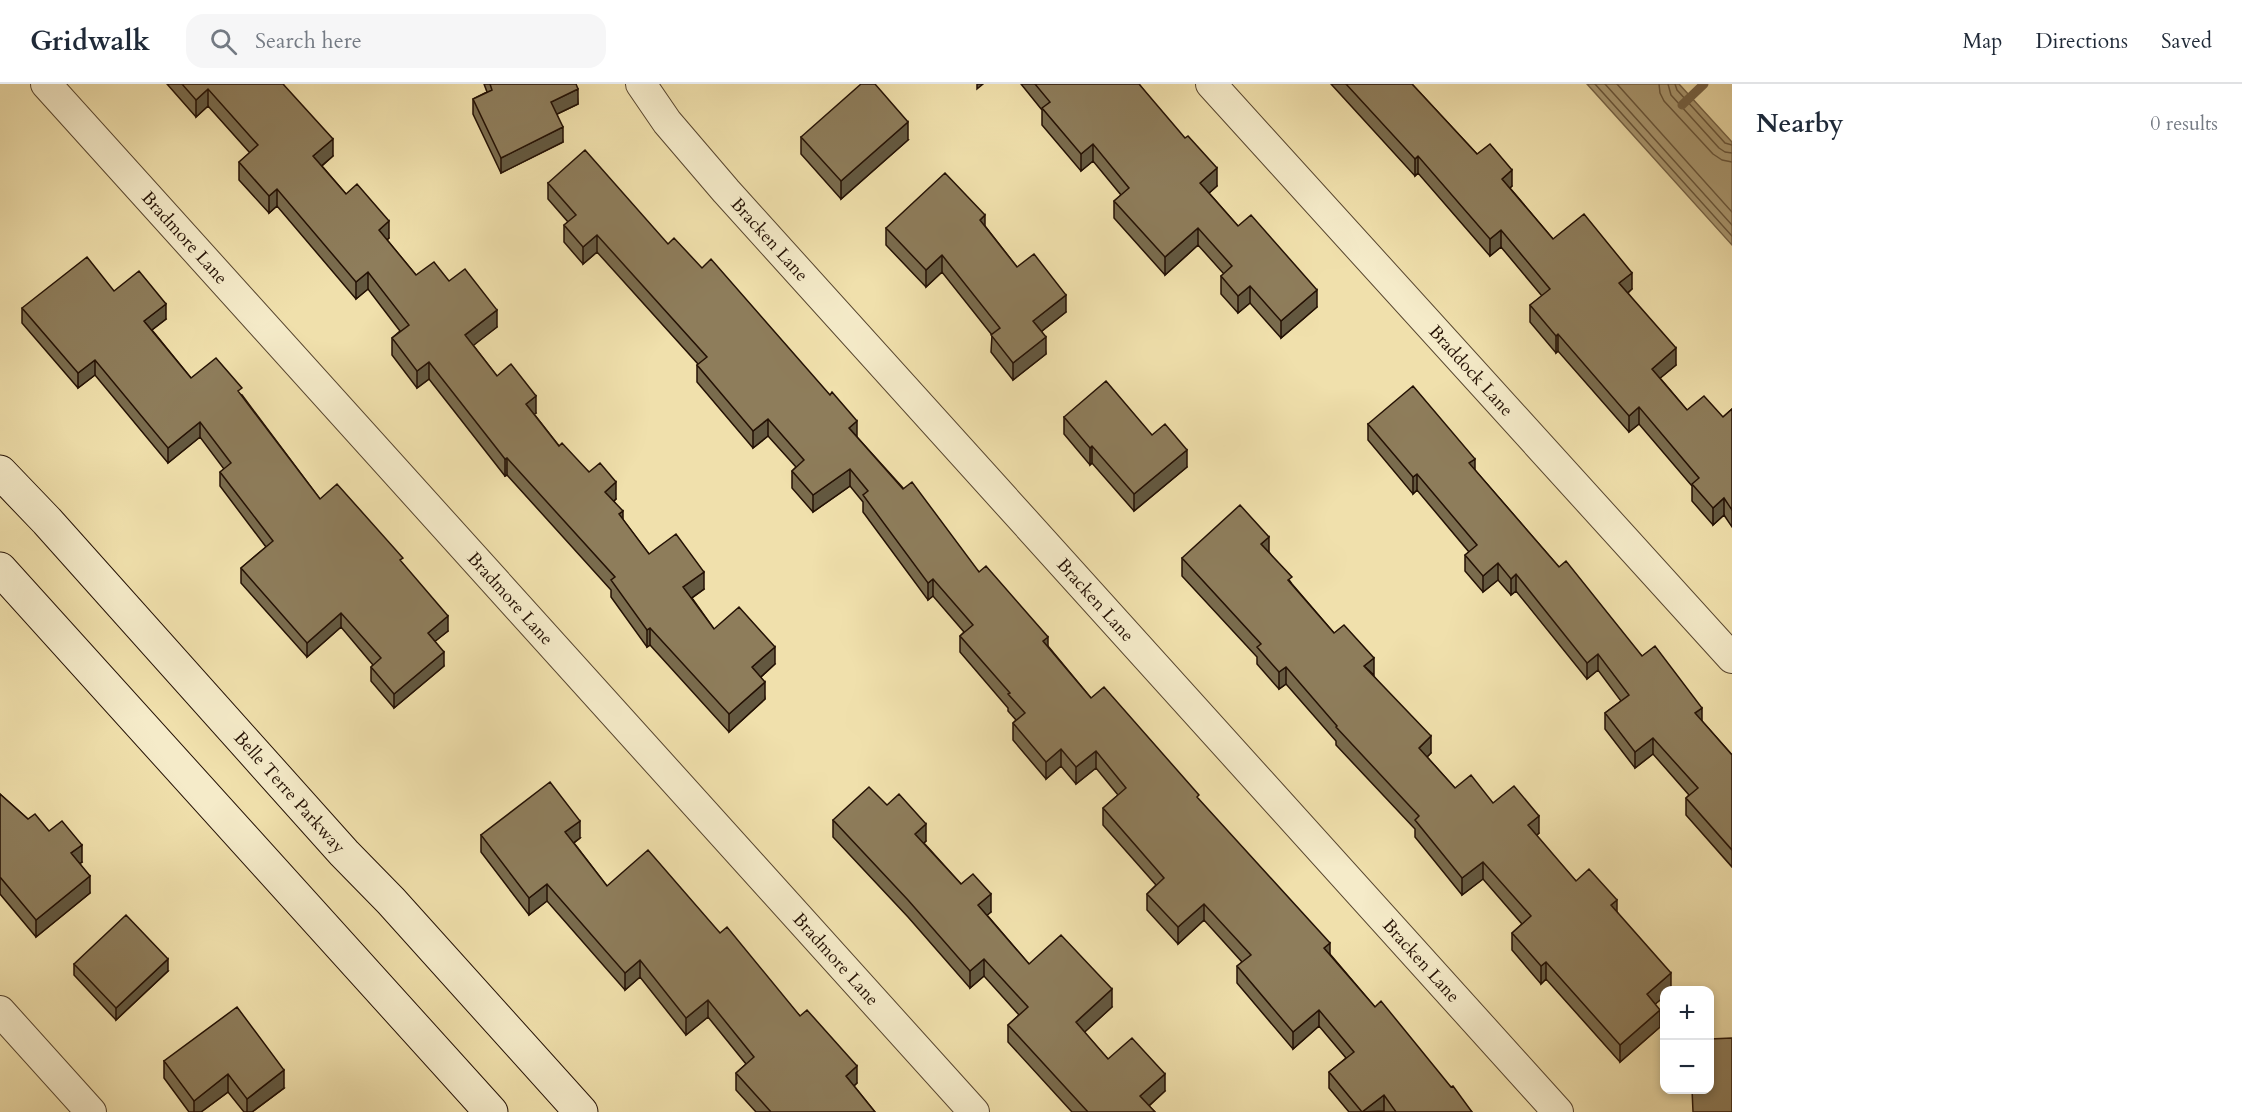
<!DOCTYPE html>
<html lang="en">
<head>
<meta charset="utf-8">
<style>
	body { margin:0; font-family:Cardo,serif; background:#f6f6f7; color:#1f2937 }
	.controls { position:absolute; right:18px; bottom:18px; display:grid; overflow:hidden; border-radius:12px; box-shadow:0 3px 9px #0003 }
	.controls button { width:54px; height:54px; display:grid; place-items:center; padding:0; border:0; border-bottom:2px solid #e0e1e3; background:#fff; color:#1f2937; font:30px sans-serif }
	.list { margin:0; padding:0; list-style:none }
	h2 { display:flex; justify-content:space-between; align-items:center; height:78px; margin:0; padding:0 24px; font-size:26px }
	h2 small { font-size:20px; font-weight:400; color:#747a83 }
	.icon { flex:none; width:33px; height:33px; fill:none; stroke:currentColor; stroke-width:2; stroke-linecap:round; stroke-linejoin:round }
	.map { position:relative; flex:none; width:1732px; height:1028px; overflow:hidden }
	header { display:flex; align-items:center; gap:36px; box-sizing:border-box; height:84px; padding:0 30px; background:#fff; border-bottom:2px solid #e0e1e3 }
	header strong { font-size:28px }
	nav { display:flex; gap:33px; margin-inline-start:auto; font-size:21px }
	.search { width:420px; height:54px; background:#f6f6f7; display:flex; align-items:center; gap:15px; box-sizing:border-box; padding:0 21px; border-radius:18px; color:#747a83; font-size:22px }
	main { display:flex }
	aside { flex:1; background:#fff }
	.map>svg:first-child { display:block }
</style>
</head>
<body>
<header>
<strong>Gridwalk</strong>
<div class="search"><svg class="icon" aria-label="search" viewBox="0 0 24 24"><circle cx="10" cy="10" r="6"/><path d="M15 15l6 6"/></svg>Search here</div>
<nav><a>Map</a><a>Directions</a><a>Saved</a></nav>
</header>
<main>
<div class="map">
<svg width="1732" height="1028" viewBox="0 0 1732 1028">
	<rect width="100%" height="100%" fill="#f0e0ac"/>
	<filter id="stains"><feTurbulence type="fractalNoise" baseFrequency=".00333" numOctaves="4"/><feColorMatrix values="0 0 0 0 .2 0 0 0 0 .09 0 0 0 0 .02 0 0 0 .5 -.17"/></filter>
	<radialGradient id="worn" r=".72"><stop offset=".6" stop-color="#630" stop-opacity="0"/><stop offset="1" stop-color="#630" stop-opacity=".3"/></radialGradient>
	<path fill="#ab9a73" stroke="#756347" stroke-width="1.5" d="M1587,0h92l53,58v103z"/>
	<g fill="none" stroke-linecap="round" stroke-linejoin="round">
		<path stroke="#68563c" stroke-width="1.5" d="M1595,0l137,152
			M1605,0l127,141
			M1617,0l115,128
			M1659,0l1,9 4,8 49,53 9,6 10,2
			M1668,0l3,11 48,53 6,4 7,1
			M1675,0l2,6 48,53 7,2"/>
		<path stroke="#756347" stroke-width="9" d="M1682,21l22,-21"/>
		<g stroke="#57452e" stroke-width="32">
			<g id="minor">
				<path id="s1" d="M46,0l928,1028"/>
				<path id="s2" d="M641,0l26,38 59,69 832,921"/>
				<path id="s3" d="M1211,0l521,574"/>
				<path d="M0,927l91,101"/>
			</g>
		</g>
		<g stroke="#241104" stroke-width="35">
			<g id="secondary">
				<path id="s4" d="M0,388l47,49 297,332 47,48 190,211"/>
				<path d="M0,485l491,543"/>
			</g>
		</g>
		<use href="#minor" stroke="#f5ebc9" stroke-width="30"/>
		<use href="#secondary" stroke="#f5ebc9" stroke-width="33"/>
	</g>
	<path fill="#7a6c4e" stroke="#241104" stroke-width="1.5" d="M167,0h116l50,72 -11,10 24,28 43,44 -2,2 29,35 33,6 48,46 -24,18 24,31 39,37 -2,1 25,32 30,26 27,27 -2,2 9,19 26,34 55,35 -12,9 22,31 61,35 -14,13 4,22 -36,33 -79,-87 -3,2 -36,-50v-7l-104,-115 -2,1 -76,-97 -12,9 -25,-33v-17l8,-7 -32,-42 -12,10 -79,-93 -8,7 -30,-33v-18l11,-9 -42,-47 -12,11z
		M484,0h92l2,20 -21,10 6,28 -62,31 -28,-59v-15l14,-7z
		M1021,0h118l78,102 -8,7 29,33 79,81 -36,31 -31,-35 -12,10 -17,-19v-18l3,-2 -26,-29 -33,30 -51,-57v-17l7,-6 -28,-34 -12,10 -39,-46v-15z
		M1331,0h81l65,70 35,32 -2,2 43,51 79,50 -4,4 48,72 -16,13 27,32 36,7 9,-8v118l-8,-12 -11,10 -21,-24v-15l-53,-62 -10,8 -71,-81 -2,2 -26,-31v-17l12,-9 -41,-49 -11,9 -72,-83 -3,3z
		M801,53l107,3 -67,59 -40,-45z
		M548,99l120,61 189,193 122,135 69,74 43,52 108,102 176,207 97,105h-123l-20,-24v-16l17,-14 -27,-32 -26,23 -56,-66v-17l5,-4 -38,-42 -26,24 -31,-34v-16l9,-9 -53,-60v-17l15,-13 -22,-27 -20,16 -15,-18 -15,13 -33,-39v-17l3,-3 -8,-9v-3l-48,-56v-16l4,-4 -31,-36 -5,4 -65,-88v-10l-13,-16 -37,26 -21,-24v-17l4,-4 -28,-31 -15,12 -56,-66v-17l1,-1 -101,-112 -14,12 -19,-22v-17l4,-3 -20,-23z
		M985,142l32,41 49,45 -24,19 4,23 -33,26 -22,-28 1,-17 -50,-63 -16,15 -40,-42v-17z
		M114,207l52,28 -14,11 39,48 51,17 78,104 83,65 45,67 -13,10 9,25 -50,42 -23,-27v-14l2,-2 -32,-38 -34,30 -66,-74v-15l25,-21 -46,-61v-14l4,-3 -24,-32 -32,26 -73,-88 -17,13 -56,-65v-15z
		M1064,333l88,18 35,32 -53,44 -42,-48 -2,2 -26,-31z
		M1368,340l107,46 84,97 83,89 60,65 30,34v112l-46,-52v-17l3,-3 -36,-41 -18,14 -30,-39v-16l16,-12 -23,-31 -11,9 -71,-88 -5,4 -13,-15 -15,12 -18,-21v-16l4,-3 -52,-62 -4,4 -45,-54z
		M1269,468l23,32 42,49 39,42 58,78 -4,4 28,31 38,15 46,30 -3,3 40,45 41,31 54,78h-6v6l-10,8 5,23 -40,35 -74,-83 -5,5 -29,-34v-17l10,-9 -39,-45 -21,16 -47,-58v-8l-79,-84v-4l-50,-57 -7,5 -22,-25v-7l-75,-81v-18z
		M0,710l28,25 21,12 33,31 -2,1 10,30 -54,44 -36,-43z
		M887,721l39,36 -2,2 37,41 30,28 -4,3 42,49 83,43 -28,25 24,27 57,32 -16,15 6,6h-83l-64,-70v-17l11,-10 -35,-39 -14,12 -62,-71 -75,-80v-17z
		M481,751l99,3 -6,5 33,43 113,47 80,83 57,67 -3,3 21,26h-119l-20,-22v-17l10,-9 -38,-47 -22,18 -46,-58 -15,13 -78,-89 -18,14 -48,-63z
		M74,880l94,7 -52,49 -42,-45z
		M164,977l120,27 -32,24h-8l-16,-20 -27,20h-12l-25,-34z"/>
	<path fill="#635840" stroke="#241104" stroke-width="1.5" d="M977,0h6l-6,5z
		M208,5v17l-12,11v-17z
		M578,5v15l-27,13v-15z
		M908,38v18l-67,59v-18z
		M563,43v15l-62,31v-15z
		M333,55v17l-20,17v-17z
		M1093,60v17l-12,10v-17z
		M1418,72v17l-3,3v-17z
		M1217,84v18l-17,15v-18z
		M1512,86v16l-10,9v-16z
		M277,105v17l-8,7v-17z
		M985,131v17l-5,-12z
		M389,137v17l-10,9v-17z
		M1198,144v17l-33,30v-18z
		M1501,146v17l-11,9v-17z
		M597,151v17l-14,12v-17z
		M942,171v17l-16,15v-17z
		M368,188v17l-12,10v-17z
		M1632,189v16l-13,11v-17z
		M1250,202v17l-12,10v-17z
		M1317,206v17l-36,31v-17z
		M1066,211v17l-33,26v-17z
		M166,220v15l-22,17v-15z
		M497,226v17l-32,25v-17z
		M1558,250v17l-2,2v-17z
		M1046,253v17l-33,26v-17z
		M1676,264v17l-24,20v-16z
		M95,276v15l-17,13v-15z
		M429,278v17l-12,9v-17z
		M536,312v17l-10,8v-17z
		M1639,323v17l-10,8v-16z
		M768,335v17l-15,12v-17z
		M857,337v16l-8,-9z
		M200,338v15l-32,26v-15z
		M1092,362v17l-2,2v-17z
		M1187,366v17l-53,44v-17z
		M507,374v17l-2,1v-17z
		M1475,375v16l-6,-12z
		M850,385v17l-37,26v-17z
		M1417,390v16l-4,4v-17z
		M616,398v17l-11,10v-17z
		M1724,414v17l-11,10v-17z
		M623,427v17l-4,-14z
		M1269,453v17l-8,-10z
		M1498,479v17l-15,12v-16z
		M704,488v17l-21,15v-17z
		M1516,490v17l-5,4v-16z
		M933,495v17l-5,4v-17z
		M341,529v14l-34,30v-14z
		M448,532v15l-20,16v-14z
		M650,544v17l-3,2v-17z
		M1048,553v17l-5,-13z
		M775,563v17l-23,21v-18z
		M444,568v14l-50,42v-14z
		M1598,570v16l-11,9v-16z
		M1374,574v17l-10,-9z
		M1286,583v17l-7,5v-17z
		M765,598v17l-36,33v-18z
		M1702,624v16l-7,-11z
		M1431,652v17l-12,12v-17z
		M1653,654v16l-18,14v-16z
		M1061,665v17l-15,13v-17z
		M1096,667v17l-20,16v-17z
		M1539,732v17l-11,10v-18z
		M580,737v17l-15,11v-17z
		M926,740v17l-11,10v-17z
		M82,761v17l-11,8v-17z
		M1483,778v17l-21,16v-17z
		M90,792v17l-54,44v-17z
		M547,800v17l-18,14v-17z
		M991,810v18l-13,11v-18z
		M1617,816v17l-6,-12z
		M1204,820v16l-26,24v-17z
		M1330,859v17l-6,-12z
		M168,875v12l-52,49v-12z
		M984,875v17l-14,12v-17z
		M640,876v17l-15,13v-17z
		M1546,878v17l-5,5v-18z
		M1671,889v17h-6v6l-18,15v-17z
		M1112,905v18l-36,33v-18z
		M708,916v17l-22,18v-17z
		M1319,926v16l-26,23v-17z
		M1660,926v17l-40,35v-17z
		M857,982v17l-11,10v-17z
		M284,986v18l-32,24h-5v-13z
		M228,990v18l-27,20h-7v-11z
		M1165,990v17l-23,21 -2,-16z
		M1384,1011v16l-22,1z"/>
	<path fill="#8e7d5b" stroke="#241104" stroke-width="1.5" d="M182,0h101l50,55 -20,17 33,38 11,-10 32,37 -10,9 37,45 18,-13 15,19 16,-12 32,41 -32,25 32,41 14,-12 25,32 -10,8 33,42 3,-3 27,29 11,-9 16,19 -11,10 18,19 -4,3 30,40 27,-20 28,38 -21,15 31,42 25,-22 36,40 -23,20 13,15 -36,32 -79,-86 -3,2 -36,-50 4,-3 -108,-119 -2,1 -76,-97 -12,9 -25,-33 17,-13 -41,-53 -12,10 -79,-93 -8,7 -30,-34 19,-17 -50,-56 -12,11z
		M490,0h86l2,5 -27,13 12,25 -62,31 -28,-59 19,-9z
		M861,0h14l33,38 -67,59 -40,-44z
		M1035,0h104l46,54 3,-2 29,32 -17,15 38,43 13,-11 66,75 -36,31 -31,-35 -12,10 -17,-20 11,-10 -34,-38 -33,29 -51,-56 15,-13 -36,-44 -12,10 -39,-46 8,-6z
		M1346,0h66l65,70 13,-10 22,26 -10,9 51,60 31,-25 48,59 -13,10 57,65 -24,21 35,41 17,-14 19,21 9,-8v101l-8,-12 -11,10 -21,-24 7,-6 -60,-71 -10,9 -71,-82 -2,2 -26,-31 20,-16 -49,-59 -11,9 -72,-83 -3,3z
		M585,66l83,94 6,-6 28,30 9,-9 119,136 2,-3 25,29 -8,7 54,61 9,-7 67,90 7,-6 62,71 -5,4 48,57 13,-11 95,108 -2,2 133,146 -6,5 51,59 6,-6 70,86 2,-1 19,26h-76l-12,-17 -22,17 -33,-40 25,-20 -35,-42 -26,22 -56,-66 14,-11 -47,-51 -26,23 -31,-33 17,-16 -61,-70 23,-20 -30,-37 -20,16 -15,-18 -15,13 -33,-39 12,-10 -17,-19 2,-1 -50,-57 13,-11 -40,-46 -5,4 -65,-88 5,-4 -18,-22 -37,26 -21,-24 12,-11 -36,-41 -15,12 -56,-66 10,-8 -110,-122 -14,12 -19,-22 12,-10 -28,-32z
		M945,89l40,42 -5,5 37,47 17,-13 32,41 -33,26 13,16 -33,26 -22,-28 9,-7 -58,-73 -16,15 -40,-42z
		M87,173l27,34 25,-20 27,33 -22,17 47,57 25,-20 26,30 -4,3 82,108 17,-15 66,74 -3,2 48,56 -20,17 16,19 -50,42 -23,-27 10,-9 -40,-45 -34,30 -66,-75 32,-27 -53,-69 11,-9 -31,-41 -32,26 -73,-88 -17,13 -56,-65z
		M1106,297l46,54 13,-11 22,26 -53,44 -42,-48 -2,2 -26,-31z
		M1413,302l62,73 -6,4 90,104 7,-6 76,95 13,-10 47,62 -7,5 37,42v95l-46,-52 12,-10 -45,-50 -18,14 -30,-39 24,-18 -31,-41 -11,9 -71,-89 -5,5 -13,-16 -15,13 -18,-21 12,-10 -60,-71 -4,3 -45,-53z
		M1240,421l29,32 -8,7 31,33 -4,3 46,53 10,-8 30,33 -10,8 67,70 -12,12 36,40 16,-13 22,28 21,-17 25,30 -11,9 48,56 13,-12 28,31 -6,5 60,68 -24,21 13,16 -40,35 -74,-83 -5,4 -29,-33 19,-17 -48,-54 -21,16 -47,-58 4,-4 -83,-89 1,-1 -51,-59 -7,5 -22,-25 4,-3 -79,-86z
		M550,698l30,39 -15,11 42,54 41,-36 72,83 7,-6 73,89 7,-6 50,56 -11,10 29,36h-104l-35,-39 18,-16 -46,-57 -22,18 -46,-58 -15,13 -78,-89 -18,14 -48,-63z
		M869,703l18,18 12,-11 27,30 -11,10 46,50 12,-10 18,20 -13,11 51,59 32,-29 51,54 -36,33 32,37 24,-21 33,36 -25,22 15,16h-67l-80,-87 20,-18 -44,-48 -14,12 -62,-71 -75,-80z
		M0,710l28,25 7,-5 14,17 13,-10 20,24 -11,8 19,23 -54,44 -36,-43z
		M126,831l42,44 -52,49 -42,-44z
		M237,923l47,63 -37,29 -19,-25 -34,27 -30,-40z
		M1732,954v74h-39l-1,-23h18v-50z"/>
	<g text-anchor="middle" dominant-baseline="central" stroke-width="4.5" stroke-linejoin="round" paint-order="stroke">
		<g font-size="18" fill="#241104" stroke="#f5ebc9">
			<text stroke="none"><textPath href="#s1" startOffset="207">Bradmore Lane</textPath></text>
			<text stroke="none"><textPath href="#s2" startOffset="202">Bracken Lane</textPath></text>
			<text stroke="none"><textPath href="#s3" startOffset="387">Braddock Lane</textPath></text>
			<text stroke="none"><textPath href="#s1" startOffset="693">Bradmore Lane</textPath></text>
			<text stroke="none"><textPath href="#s2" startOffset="688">Bracken Lane</textPath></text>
			<text stroke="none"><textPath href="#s4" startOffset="432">Belle Terre Parkway</textPath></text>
			<text stroke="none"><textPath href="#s1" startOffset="1179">Bradmore Lane</textPath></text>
			<text stroke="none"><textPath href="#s2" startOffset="1174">Bracken Lane</textPath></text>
		</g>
	</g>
	<rect width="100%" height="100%" filter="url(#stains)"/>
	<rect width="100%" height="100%" fill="url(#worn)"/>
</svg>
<div class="controls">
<button>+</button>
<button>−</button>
</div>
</div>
<aside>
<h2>Nearby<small>0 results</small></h2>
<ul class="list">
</ul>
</aside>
</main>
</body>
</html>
